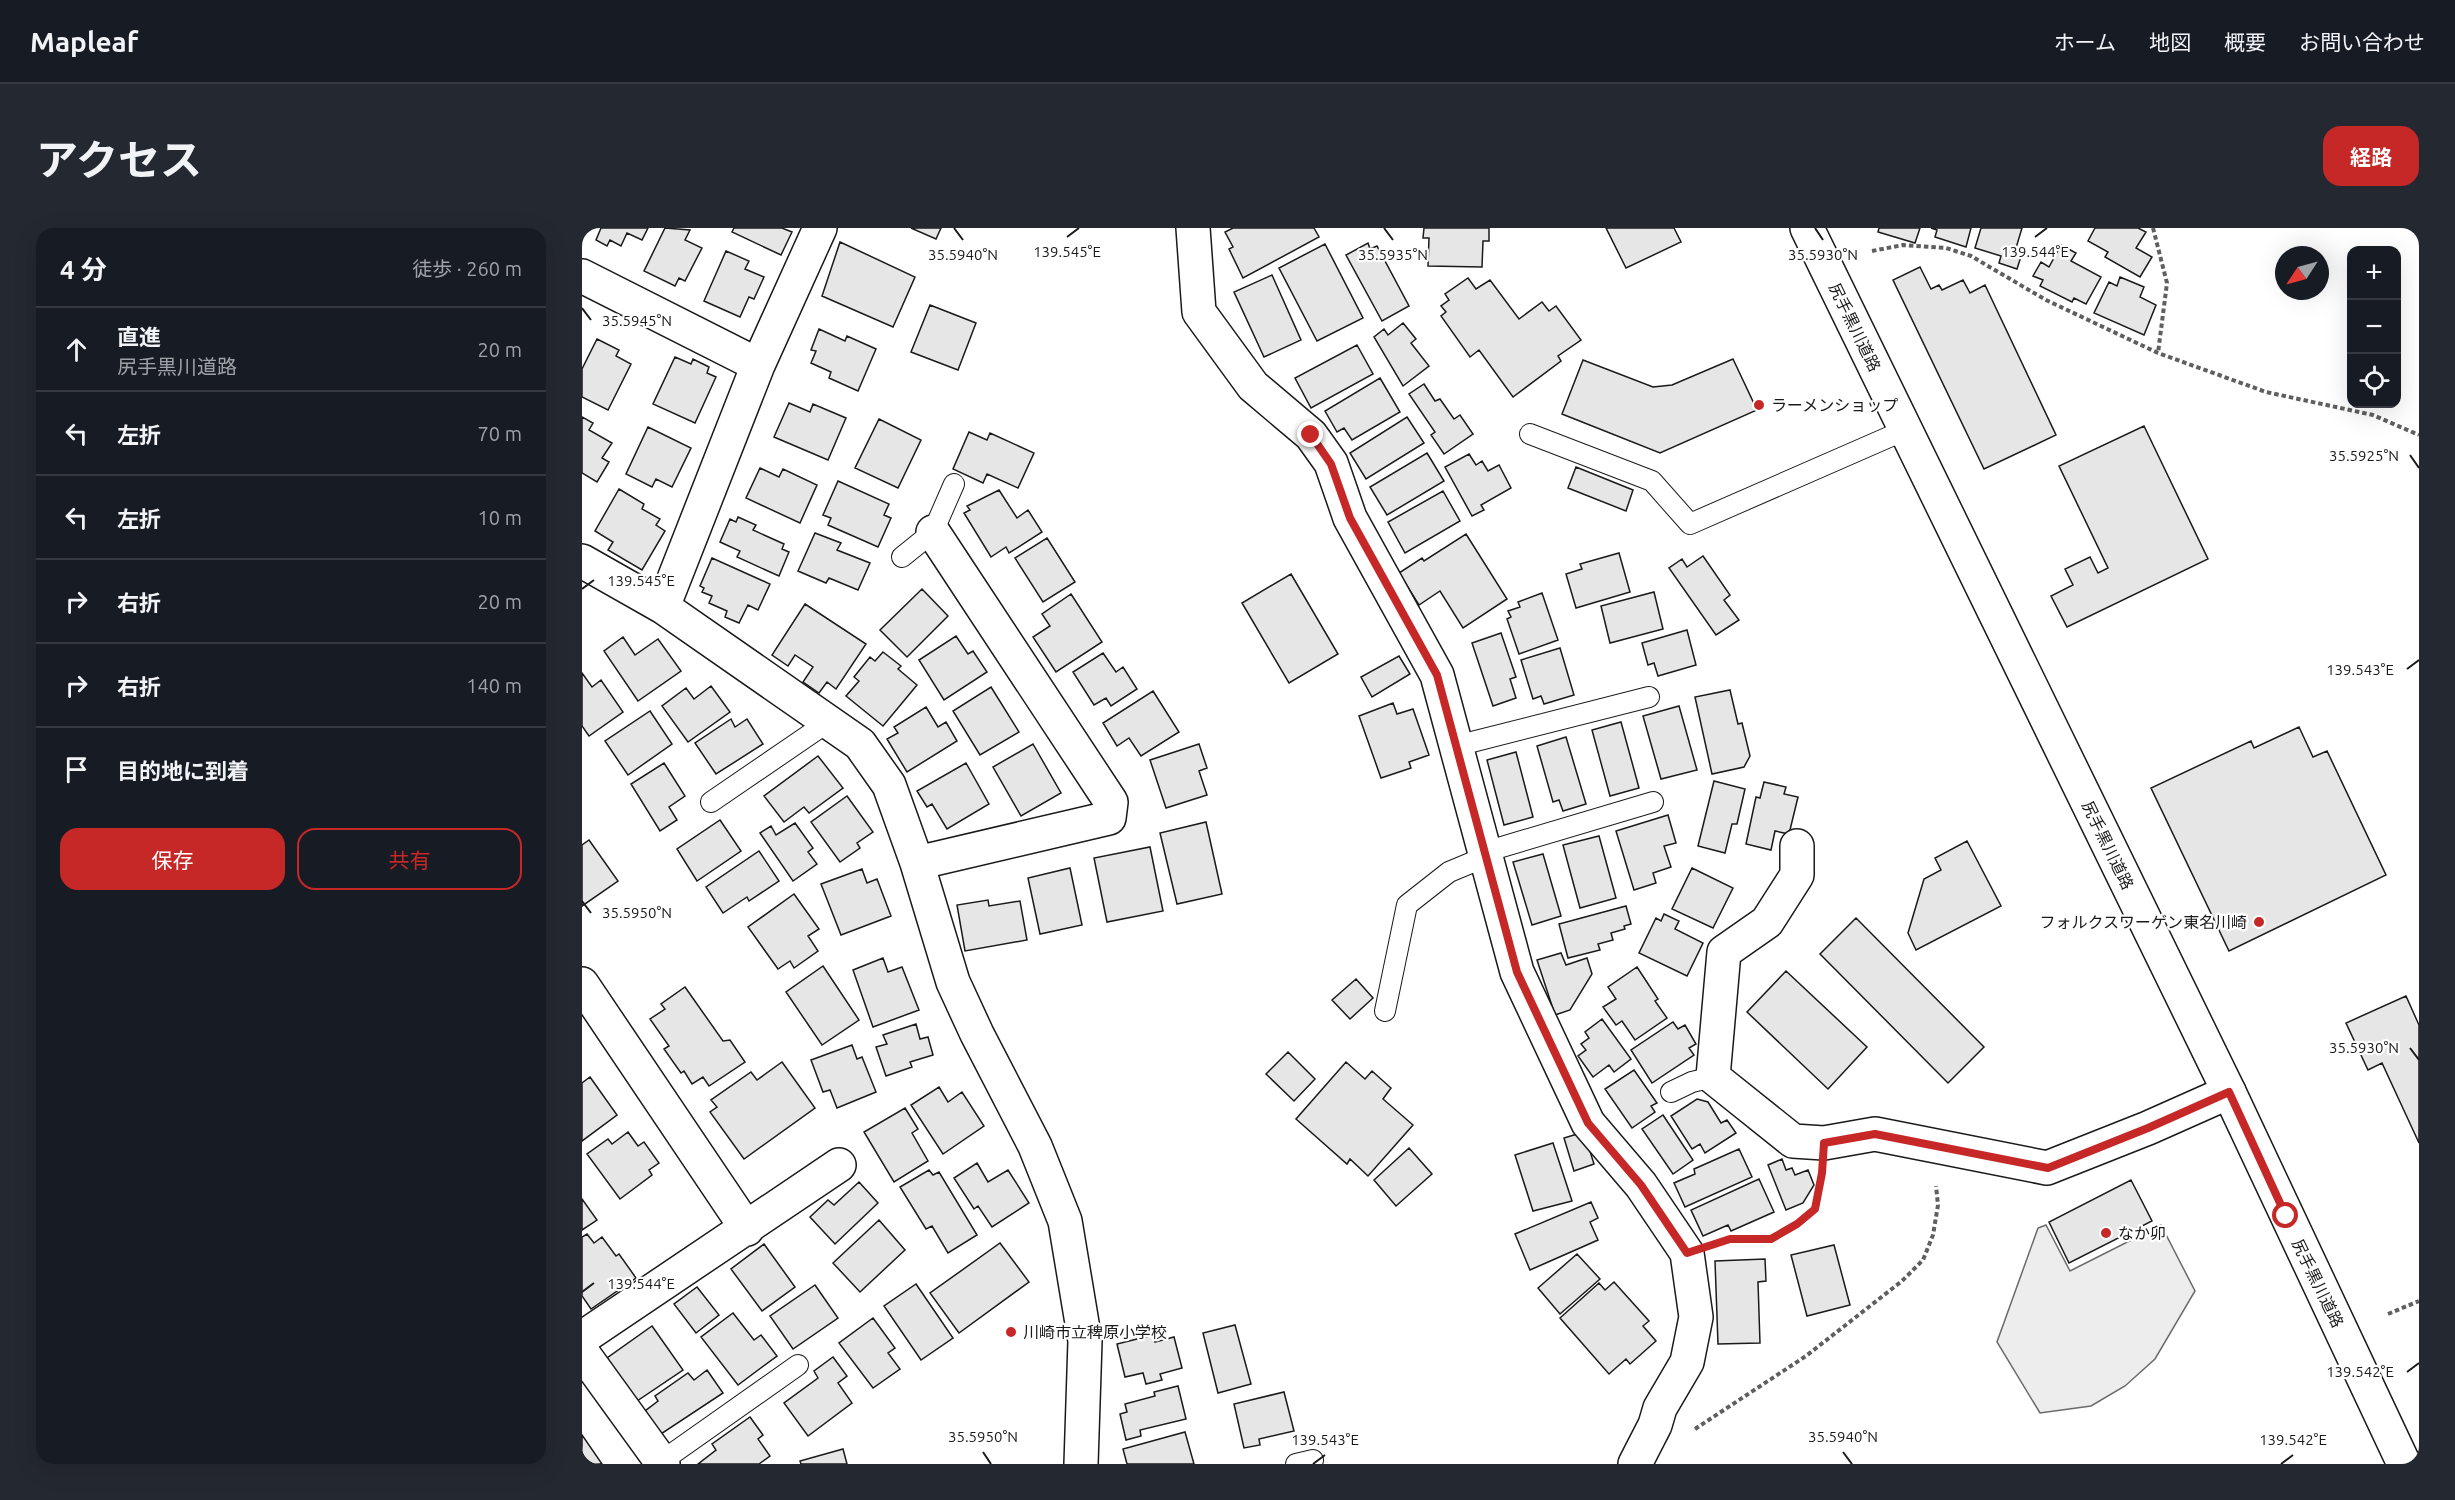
<!DOCTYPE html>
<html lang="ja">
<head>
<meta charset="utf-8">
<style>
	body { margin:0; font-family:Ubuntu,"Noto Sans JP",sans-serif; background:#242831; color:#f1f3f6 }
	.controls { position:absolute; right:18px; top:18px; display:grid; overflow:hidden; border-radius:12px; box-shadow:0 6px 24px #0002 }
	.controls button { width:54px; height:54px; display:grid; place-items:center; padding:0; border:0; border-bottom:2px solid #363941; background:#171b24; color:#f1f3f6; font:30px sans-serif }
	.compass { position:absolute; left:1693px; top:18px; width:54px; height:54px; border-radius:50%; background:#171b24; box-shadow:0 6px 24px #0002; rotate:234deg }
	.stop { position:absolute; width:18px; height:18px; margin:-14px; border:4px solid #c62828; border-radius:50%; background:#fff }
	.stop.end { background:#c62828; border-color:#fff; box-shadow:0 2px 6px #0008 }
	.list { margin:0; padding:0; list-style:none }
	h2 { display:flex; justify-content:space-between; align-items:center; height:78px; margin:0; padding:0 24px; font-size:26px }
	h2 small { font-size:20px; font-weight:400; color:#9ea1a6 }
	.list li { display:grid; grid-template-columns:39px 1fr auto; gap:18px; align-items:center; box-sizing:border-box; height:84px; padding:0 24px; border-top:2px solid #363941 }
	.list b { display:block; font-size:22px; white-space:nowrap }
	.list p { margin:0; font-size:20px; white-space:nowrap; color:#9ea1a6 }
	.list em { font-size:20px; font-style:normal; color:#9ea1a6 }
	.actions { display:flex; gap:12px; padding:18px 24px }
	.actions a { flex:1; padding:14px 0; border:2px solid #c62828; border-radius:18px; text-align:center; font-size:21px; color:#c62828 }
	.actions .main { background:#c62828; color:#fff }
	.icon { flex:none; width:33px; height:33px; fill:none; stroke:currentColor; stroke-width:2; stroke-linecap:round; stroke-linejoin:round }
	.map { position:relative; flex:none; width:1837px; height:1236px; overflow:hidden; border-radius:18px }
	header { display:flex; align-items:center; gap:36px; box-sizing:border-box; height:84px; padding:0 30px; background:#171b24; border-bottom:2px solid #363941 }
	header strong { font-size:28px }
	nav { display:flex; gap:33px; margin-inline-start:auto; font-size:21px }
	.intro { display:flex; align-items:center; justify-content:space-between; box-sizing:border-box; height:144px; padding:0 36px }
	h1 { margin:0; font-size:42px }
	.button { padding:15px 27px; border-radius:18px; background:#c62828; color:#fff; font-size:21px; font-weight:700 }
	main { display:flex; gap:36px; padding:0 36px }
	aside { flex:1; background:#171b24; border-radius:18px; box-shadow:0 6px 24px #0002 }
	.map>svg:first-child { display:block }
</style>
</head>
<body>
<header>
<strong>Mapleaf</strong>
<nav><a>ホーム</a><a>地図</a><a>概要</a><a>お問い合わせ</a></nav>
</header>
<div class="intro"><h1>アクセス</h1><a class="button">経路</a></div>
<main>
<aside>
<h2>4 分<small>徒歩 · 260 m</small></h2>
<ul class="list">
<li><svg class="icon" aria-label="ahead" viewBox="0 0 24 24"><path d="M12 20V5M6 11l6-6 6 6"/></svg><div><b>直進</b><p>尻手黒川道路</p></div><em>20 m</em></li>
<li><svg class="icon" aria-label="left" viewBox="0 0 24 24"><path d="M17 20v-9H6M10 6l-5 5 5 5"/></svg><div><b>左折</b></div><em>70 m</em></li>
<li><svg class="icon" aria-label="left" viewBox="0 0 24 24"><path d="M17 20v-9H6M10 6l-5 5 5 5"/></svg><div><b>左折</b></div><em>10 m</em></li>
<li><svg class="icon" aria-label="right" viewBox="0 0 24 24"><path d="M7 20v-9h11M14 6l5 5-5 5"/></svg><div><b>右折</b></div><em>20 m</em></li>
<li><svg class="icon" aria-label="right" viewBox="0 0 24 24"><path d="M7 20v-9h11M14 6l5 5-5 5"/></svg><div><b>右折</b></div><em>140 m</em></li>
<li><svg class="icon" aria-label="arrive" viewBox="0 0 24 24"><path d="M6 21V4h12l-3 4 3 4H6"/></svg><div><b>目的地に到着</b></div></li>
</ul>
<div class="actions"><a class="main">保存</a><a>共有</a></div>
</aside>
<div class="map">
<svg width="1837" height="1236" viewBox="0 0 1837 1236">
	<rect width="100%" height="100%" fill="#fff"/>
	<path fill="#ededed" stroke="#6a6a6a" stroke-width="1.5" d="M1464,997l24,46 91,-46 34,66 -40,68 -30,27 -34,20 -51,7 -43,-71 41,-114z"/>
	<path fill="#e6e6e6" stroke="#1a1a1a" stroke-width="1.5" d="M19,0h47l-6,12 -15,-7 -6,13 -11,-6 -3,6 -11,-6z
		M83,0l25,2 -5,10 17,8 -17,33 -6,-3 -4,8 -31,-15z
		M152,0h48l10,4 -11,23 -49,-23z
		M329,0h30l-5,11z
		M651,0h81l5,9 -76,41 -14,-29 4,-2 -8,-15z
		M842,0h65v13h-6l-1,26 -54,-1 1,-28h-6z
		M1024,0h68l7,14 -55,26z
		M1297,0h41l-5,15 -37,-11z
		M1349,0h40l-5,19 -31,-10 2,-7z
		M1399,0h41l-6,20 7,2 -6,19 -18,-6 2,-7 -26,-8z
		M1513,0h43l8,4 -10,16 16,9 -12,20 -35,-20 3,-5 -20,-11z
		M258,14l75,35 -22,50 -71,-31z
		M786,15l2,6 7,-3 32,60 -27,15 -36,-66z
		M743,16l38,74 -46,23 -38,-73z
		M1479,17l15,8 -5,8 30,16 -15,27 -12,-6 -2,4 -32,-16 3,-6 -10,-4 8,-14 8,5z
		M144,23l23,10 -4,8 19,8 -10,22 -5,-2 -9,20 -36,-16z
		M1338,39l11,22 8,-4 3,5 21,-10 7,13 15,-8 71,150 -72,34 -91,-189z
		M690,47l29,65 -37,17 -30,-65z
		M1538,49l24,10 -4,10 16,8 -12,30 -50,-22 15,-31 8,4z
		M886,50l8,11 14,-9 29,39 23,-17 7,9 7,-5 25,34 -23,16 3,5 -48,36 -34,-47 -9,7 -29,-41 5,-4 -5,-6 8,-6 -4,-6z
		M348,77l46,18 -18,47 -47,-18z
		M821,95l13,16 -5,4 18,23 -26,20 -29,-49 10,-8 4,6z
		M237,101l26,12 2,-5 29,13 -18,42 -29,-13 2,-6 -20,-9 5,-12 -5,-1z
		M15,111l22,11 -3,6 15,8 -23,46 -26,-13v-28z
		M775,117l16,29 -62,34 -16,-30z
		M93,129l16,7 2,-5 16,8 -2,6 9,4 -21,46 -42,-19z
		M1151,131l24,51 -97,43 -98,-39 21,-54 70,27 19,-2z
		M798,150l20,34 -48,28 -8,-12 -7,4 -12,-21z
		M842,156l11,17 5,-2 14,20 6,-4 13,19 -29,20 -13,-19 4,-3 -26,-38z
		M207,175l21,9 3,-8 33,14 -18,42 -54,-23z
		M0,189l11,6 -4,7 23,13 -10,15 7,4 -12,20 -15,-9z
		M825,189l17,26 -58,36 -16,-26z
		M297,191l42,21 -23,48 -43,-20z
		M1562,198l64,133 -141,68 -16,-31 22,-11 -8,-16 25,-12 8,16 10,-5 -49,-102z
		M66,199l43,21 -19,39 -16,-8 -4,8 -26,-13z
		M387,204l18,8 3,-7 44,20 -16,35 -31,-14 -4,9 -30,-14z
		M845,225l17,28 -57,34 -17,-28z
		M887,226l7,11 6,-4 6,10 11,-6 12,23 -30,17 3,5 -12,6 -27,-49z
		M994,239l57,23 -7,21 -58,-23z
		M178,240l19,9 4,-8 34,16 -17,38 -54,-25z
		M256,253l51,23 -5,11 7,3 -13,29 -50,-22 3,-7 -8,-3z
		M37,261l25,15 -2,5 18,10 -4,6 9,6 -23,39 -34,-20 5,-8 -18,-11z
		M417,262l18,28 11,-8 14,22 -33,21 -3,-6 -15,10 -27,-44 6,-3 -3,-4z
		M861,263l17,30 -55,32 -17,-31z
		M156,289l18,8 -3,5 31,14 -2,5 7,3 -10,24 -42,-19 3,-6 -20,-9 10,-23 6,3z
		M233,305l26,10 -4,7 33,13 -12,27 -29,-12 -3,5 -28,-12z
		M884,306l41,65 -44,29 -23,-37 -21,14 -20,-32 23,-15 2,3z
		M465,310l28,44 -32,20 -28,-44z
		M1037,325l11,39 -54,16 -10,-34 16,-5 -2,-5z
		M1121,328l27,39 -6,5 15,20 -23,15 -47,-67 13,-9 5,8z
		M130,330l58,26 -12,26 -10,-5 -9,18 -14,-6 2,-6 -18,-8 3,-7 -10,-4 2,-4 -4,-2z
		M709,346l47,80 -49,29 -47,-80z
		M340,361l26,27 -41,41 -27,-27z
		M1072,364l9,37 -53,14 -9,-37z
		M960,365l16,47 -39,14 -12,-35 4,-2 -3,-6 12,-4 -2,-5z
		M489,366l31,48 -46,30 -23,-35 17,-11 -8,-12z
		M223,376l61,40 -30,45 -9,-7 -8,11 -16,-11 10,-15 -18,-12 -7,11 -16,-11z
		M1105,402l9,35 -38,11 -4,-13 -6,2 -6,-22z
		M919,405l15,44 -6,2 6,19 -23,8 -21,-63z
		M374,408l12,18 5,-3 14,21 -43,28 -25,-40z
		M41,409l12,18 23,-16 23,32 -43,30 -34,-50z
		M978,420l14,47 -30,9 -3,-8 -8,3 -12,-39z
		M301,424l18,14 -3,3 19,16 -34,41 -37,-30 13,-15 -5,-4 16,-20 5,4z
		M521,425l13,19 7,-5 14,22 -26,17 -5,-8 -12,7 -21,-33z
		M817,428l11,18 -38,23 -11,-20z
		M0,445l10,14 9,-7 22,32 -34,24 -7,-10z
		M129,458l19,26 -42,30 -26,-36 24,-18 8,11z
		M409,459l28,45 -39,23 -27,-44z
		M1148,462l8,34 4,-1 8,33 -6,11 -32,7 -17,-77z
		M571,463l26,41 -38,24 -12,-18 -12,8 -14,-23z
		M811,475l4,11 16,-5 16,46 -20,7 2,6 -30,10 -22,-62z
		M1097,478l18,64 -36,9 -18,-63z
		M344,479l12,20 8,-5 11,19 -50,31 -20,-33 11,-6 -4,-6z
		M68,483l22,33 -44,31 -23,-34z
		M149,491l4,8 12,-8 16,25 -47,30 -21,-31z
		M1039,494l18,66 -29,8 -18,-66z
		M1717,499l14,30 14,-6 59,124 -157,76 -78,-163 100,-47 3,7z
		M984,509l20,67 -23,7 -4,-11 -6,2 -16,-56z
		M451,516l28,49 -40,23 -28,-49z
		M617,516l8,24 -8,3 8,24 -41,13 -16,-48z
		M934,524l17,65 -29,8 -17,-65z
		M236,528l25,32 -34,25 -5,-6 -20,15 -20,-26z
		M82,535l21,33 -16,11 8,13 -17,11 -29,-47z
		M384,535l23,41 -42,25 -15,-25 -5,3 -10,-16z
		M1132,553l31,8 -8,35h-5l-7,29 -27,-7z
		M1182,554l22,5 -2,7 14,3 -9,37 -14,-3 -4,19 -25,-6 10,-47 4,1z
		M265,568l26,36 -16,11 3,5 -20,14 -29,-40z
		M1086,587l8,28 -12,3 7,21 -18,6 3,10 -22,7 -18,-59z
		M138,592l21,31 -44,30 -20,-32z
		M624,594l16,72 -45,10 -17,-71z
		M213,595l18,25 -5,4 9,12 -24,17 -33,-48 11,-7 5,9z
		M1017,608l17,62 -36,10 -17,-63z
		M7,612l29,41 -36,25v-61z
		M1385,613l34,65 -85,44 -8,-17 16,-54 17,-9 -6,-12z
		M568,619l13,64 -56,11 -13,-64z
		M177,623l20,30 -30,20 -2,-4 -24,16 -17,-26z
		M961,626l18,62 -29,9 -19,-63z
		M488,640l12,57 -42,9 -12,-56z
		M1110,640l41,20 -20,40 -41,-19z
		M280,641l5,14 10,-4 14,37 -50,19 -20,-51z
		M212,666l25,35 -11,7 10,15 -24,17 -4,-7 -12,8 -30,-42z
		M406,672l1,6 31,-5 7,39 -62,11 -8,-46z
		M1044,678l5,18 -7,2 1,3 -14,4 2,7 -15,4 2,6 -32,8 -9,-34z
		M1082,686l15,7 -4,8 28,14 -16,33 -48,-23 17,-35 5,3z
		M1274,690l128,129 -36,36 -128,-129z
		M979,725l5,12 21,-7 5,16 -22,36 -15,5 -18,-55z
		M301,730l5,14 14,-5 17,43 -46,17 -20,-57z
		M241,738l36,54 -37,25 -36,-53z
		M1055,739l21,32 -3,2 12,17 -32,22 -13,-19 -6,4 -13,-18 13,-8 -8,-12z
		M1204,743l81,76 -39,42 -81,-77z
		M774,751l17,19 -23,21 -18,-19z
		M103,759l38,54 7,-1 15,22 -36,24 -6,-9 -11,7 -8,-13 -3,2 -17,-24 5,-3 -19,-27 15,-10 -4,-5z
		M1824,768l13,29v118l-37,-80 -14,7 -22,-47z
		M1020,791l29,40 -17,13 -5,-7 -16,12 -15,-21 8,-6 -5,-6 8,-6 -4,-6z
		M1091,794l5,7 7,-4 11,19 -7,4 5,7 -42,28 -21,-33z
		M334,796l4,15 8,-2 5,18 -23,7 2,5 -26,9 -10,-29 11,-3 -4,-9z
		M270,817l5,14 5,-2 14,35 -39,16 -7,-18 -7,2 -12,-32z
		M706,824l27,27 -21,22 -28,-27z
		M200,834l33,46 -71,51 -34,-47 7,-5 -6,-7 40,-28 6,8z
		M764,834l19,17 7,-8 19,17 -8,11 30,26 -45,51 -18,-17 -3,5 -51,-45z
		M1052,842l23,33 -6,3 4,6 -23,16 -27,-39z
		M8,849l27,38 -35,26v-58z
		M357,859l9,15 14,-10 22,34 -41,28 -32,-49z
		M1115,871l11,3 13,21 6,-3 9,13 -31,20 -5,-9 -8,5 -21,-33z
		M323,880l13,21 -6,4 16,28 -34,21 -30,-50z
		M1081,887l30,45 -20,14 -31,-45z
		M46,904l10,14 6,-4 15,21 -10,7 3,5 -32,24 -33,-45 21,-15 4,5z
		M1002,904l10,32 -20,7 -10,-33z
		M971,915l19,58 -39,10 -18,-56z
		M827,920l23,26 -36,32 -22,-26z
		M1157,921l13,28 -67,30 -11,-24 21,-9 -1,-5z
		M1200,931l4,11 6,-2 3,7 13,-5 6,15 -11,18 -17,7 -18,-45z
		M395,935l11,19 20,-12 21,33 -37,24 -14,-21 -4,3 -20,-31z
		M347,942l4,5 6,-3 38,63 -29,18 -16,-27 -6,3 -26,-42z
		M1177,951l15,33 -43,19 -3,-6 -25,11 -12,-26z
		M1549,952l21,41 -83,42 -20,-41z
		M277,954l19,21 -43,41 -25,-27 18,-17 6,5z
		M0,971l15,21 -15,10z
		M1009,974l7,16 -8,4 8,18 -68,30 -15,-36z
		M297,992l26,30 -45,42 -27,-29z
		M5,1006l7,9 8,-6 14,19 3,-2 17,24 -45,31 -9,-13v-59z
		M418,1015l29,39 -70,51 -29,-40z
		M182,1016l31,43 -33,24 -31,-42z
		M1252,1017l16,60 -43,11 -16,-61z
		M995,1026l23,25 -40,35 -22,-26z
		M1183,1031l1,22 -8,1 2,61 -42,1 -3,-83z
		M1032,1054l35,39 -6,5 13,15 -26,23 -4,-5 -17,15 -49,-56 39,-35 6,7z
		M334,1056l37,54 -32,22 -37,-54z
		M233,1057l23,33 -45,31 -23,-33z
		M115,1059l22,28 -23,18 -22,-29z
		M151,1085l21,27 7,-5 16,21 -39,29 -37,-48z
		M291,1090l22,30 -7,5 12,16 -27,19 -34,-45z
		M653,1097l16,59 -33,9 -15,-60z
		M70,1098l31,44 -46,31 -30,-43z
		M571,1107l2,7 19,-5 8,31 -22,6 2,6 -16,4 -3,-11 -18,4 -8,-33z
		M251,1129l14,19 -9,7 14,20 -44,33 -24,-33 34,-25 -4,-7z
		M125,1142l16,23 -62,41 -16,-23 13,-10 -3,-5 33,-23 6,7z
		M596,1158l8,33 -46,11 1,6 -15,4 -6,-26 7,-2 -2,-8 30,-8 -1,-4z
		M702,1164l10,39 -35,8 1,6 -16,3 -10,-44z
		M168,1189l13,18 -5,4 12,17 -11,8h-61l18,-14 -4,-6z
		M603,1204l9,32h-67l-4,-15z
		M0,1207l20,29h-20z
		M261,1221l4,15h-46l-1,-3z"/>
	<g fill="none" stroke-linecap="round" stroke-linejoin="round">
		<g stroke="#1a1a1a" stroke-width="22">
			<path id="lane" d="M948,206l122,47 38,43 215,-94
				M320,329l31,-25 21,-48
				M874,518l193,-49
				M129,574l117,-80
				M903,624l168,-50
				M803,783l22,-106 42,-33 36,-15
				M1089,864l21,-10 21,-5
				M80,1233l136,-96
				M714,1236l17,-4"/>
		</g>
		<g stroke="#1a1a1a" stroke-width="36">
			<path id="street" d="M611,0l6,84 54,74 58,49 20,28 19,55 87,157 80,297 71,151 53,62 46,68 9,64 -9,45 -27,46 -5,17 -20,39
				M0,48l176,89
				M0,333l81,46 197,137 29,41 28,78 36,119 24,52 58,112 30,75 20,120 -4,123
				M81,379l95,-242 62,-137
				M1215,618v29l-30,47 -43,30 -11,125 80,64 31,2 51,-9 172,34 101,-40 81,-36
				M335,635l192,-45 2,-16 -178,-270
				M0,756l165,245
				M0,1110l257,-173
				M0,1124l81,112"/>
		</g>
		<g stroke="#1a1a1a" stroke-width="36">
			<path id="primary" d="M1225,0l422,864 175,372"/>
		</g>
		<path stroke="#5f5f5f" stroke-width="4" stroke-dasharray="4.5 3" stroke-linecap="butt" d="M1571,0l14,55 -9,70
			M1290,23l31,-6 43,3 25,8 75,44 112,53 108,39 107,23 46,20
			M1141,1013l7,-2h41l26,-15 17,-15 7,-29
			M1806,1086l31,-13
			M1113,1201l111,-73 96,-75 21,-21 10,-25 5,-30 -2,-19"/>
		<use href="#lane" stroke="#fff" stroke-width="20"/>
		<use href="#street" stroke="#fff" stroke-width="33"/>
		<use href="#primary" stroke="#fff" stroke-width="33"/>
	</g>
	<g fill="none" stroke-linecap="round" stroke-linejoin="round">
		<path stroke="#c62828" stroke-width="8" d="M729,207l20,29 19,54 87,157 80,297 71,151 53,62 46,68 43,-14h41l26,-15 18,-15 7,-36 2,-30 51,-9 173,34 100,-40 81,-36 57,124"/>
	</g>
	<path fill="none" stroke="#1a1a1a" stroke-width="2" d="M372,0l9,12M802,0l9,12M1233,0l8,12M485,9l12,-9M1453,9l12,-9M0,80l9,12M1828,227l9,13M0,361l12,-9M1825,441l12,-9M0,673l9,12M1828,820l9,12M0,1064l12,-9M1825,1144l12,-9M401,1224l8,12M1261,1224l9,12M731,1236l12,-9M1699,1236l12,-9"/>
	<g fill="#c62828" stroke="#fff" stroke-width="2">
		<circle cx="1177" cy="177" r="6"/>
		<circle cx="1677" cy="694" r="6"/>
		<circle cx="1524" cy="1005" r="6"/>
		<circle cx="429" cy="1104" r="6"/>
	</g>
	<g text-anchor="middle" dominant-baseline="central" stroke-width="4.5" stroke-linejoin="round" paint-order="stroke">
		<g font-size="16" fill="#1a1a1a" stroke="#fff">
			<text transform="translate(1273 99) rotate(64)">尻手黒川道路</text>
			<text transform="translate(1526 617) rotate(64)">尻手黒川道路</text>
			<text transform="translate(1736 1055) rotate(64)">尻手黒川道路</text>
		</g>
		<g font-size="16" fill="#1a1a1a" stroke="#fff" text-anchor="start">
			<text x="1189" y="177">ラーメンショップ</text>
			<text x="1665" y="694" text-anchor="end">フォルクスワーゲン東名川崎</text>
			<text x="1536" y="1005">なか卯</text>
			<text x="441" y="1104">川崎市立稗原小学校</text>
		</g>
	</g>
	<g font-size="15" text-anchor="middle" fill="#1a1a1a" stroke="#fff" stroke-width="4.5" stroke-linejoin="round" paint-order="stroke">
		<text x="485" y="29">139.545°E</text>
		<text x="1453" y="29">139.544°E</text>
		<text x="381" y="32">35.5940°N</text>
		<text x="811" y="32">35.5935°N</text>
		<text x="1241" y="32">35.5930°N</text>
		<text x="55" y="98">35.5945°N</text>
		<text x="1782" y="233">35.5925°N</text>
		<text x="59" y="358">139.545°E</text>
		<text x="1778" y="447">139.543°E</text>
		<text x="55" y="690">35.5950°N</text>
		<text x="1782" y="825">35.5930°N</text>
		<text x="59" y="1061">139.544°E</text>
		<text x="1778" y="1149">139.542°E</text>
		<text x="401" y="1214">35.5950°N</text>
		<text x="1261" y="1214">35.5940°N</text>
		<text x="743" y="1217">139.543°E</text>
		<text x="1711" y="1217">139.542°E</text>
	</g>
</svg>
<div class="controls">
<button>+</button>
<button>−</button>
<button><svg class="icon" aria-label="locate" viewBox="0 0 24 24"><circle cx="12" cy="12" r="6"/><path d="M12 2v4M12 18v4M2 12h4M18 12h4"/></svg></button>
</div>
<svg class="compass" viewBox="-18 -18 36 36"><path d="M0-13l5 13h-10z" fill="#e53935"/><path d="M0 13l5-13h-10z" fill="#9ea1a6"/></svg>
<div class="stop" style="left:1704px;top:988px"></div>
<div class="stop end" style="left:729px;top:207px"></div>
</div>
</main>
</body>
</html>
